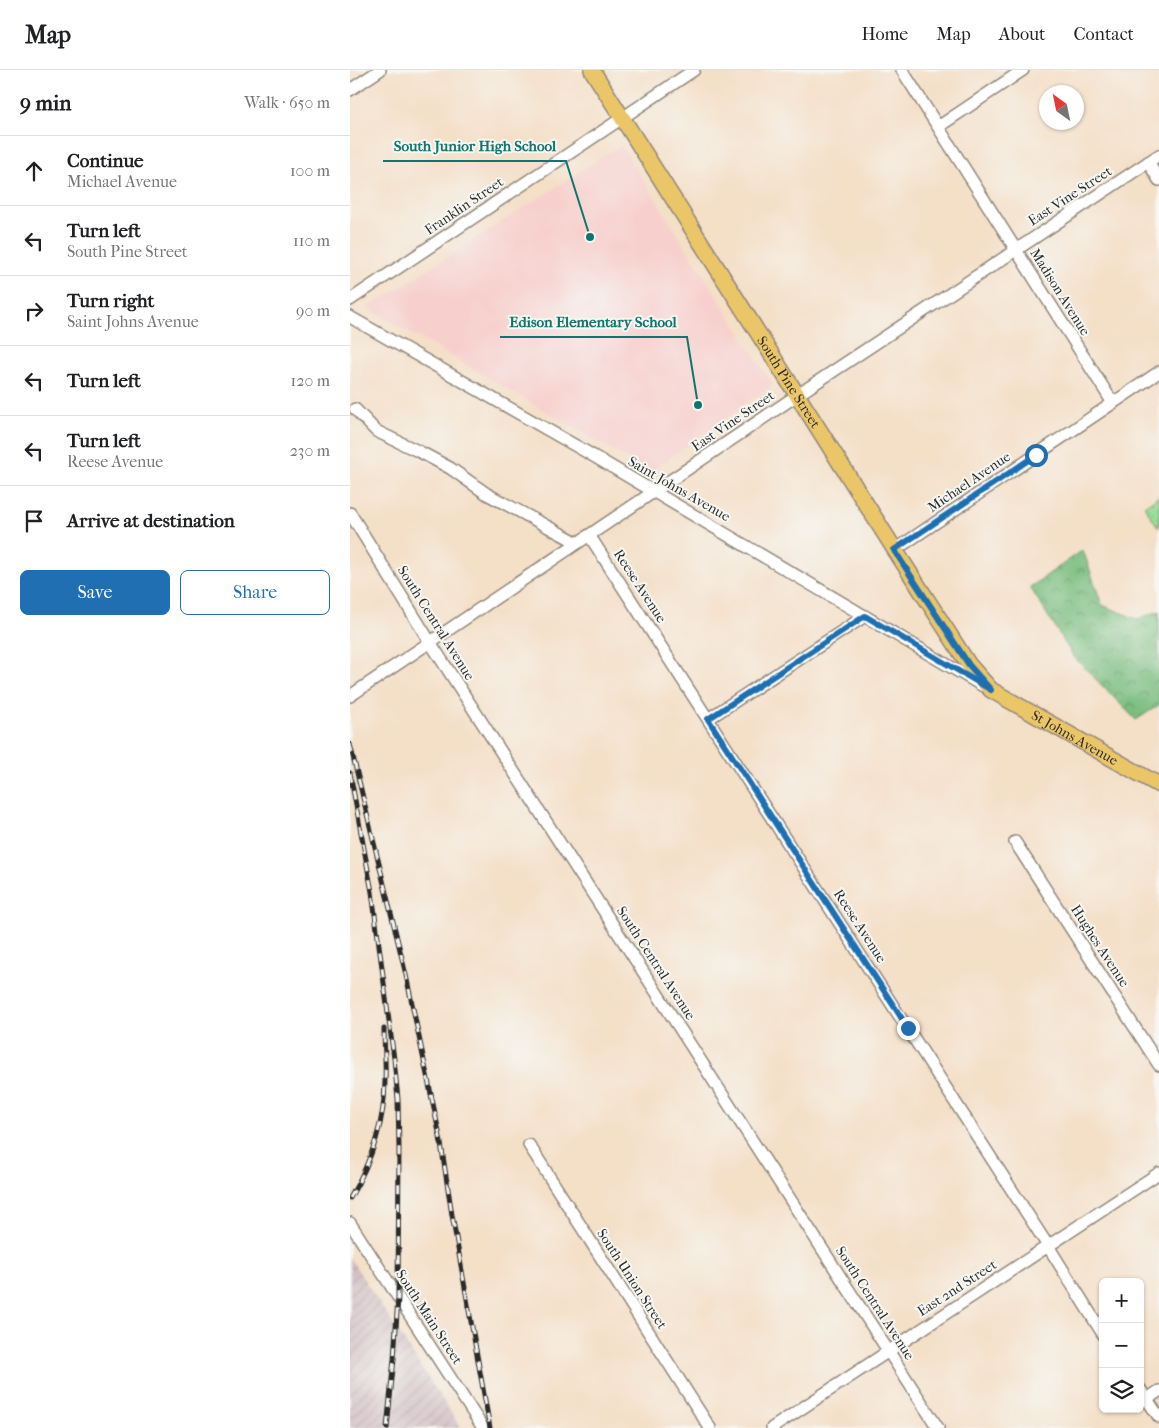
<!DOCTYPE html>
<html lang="en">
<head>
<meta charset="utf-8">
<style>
	body { margin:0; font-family:"IM FELL French Canon",serif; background:#f2f2f2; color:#202124 }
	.controls { position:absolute; right:15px; bottom:15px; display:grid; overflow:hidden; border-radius:8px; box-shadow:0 1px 4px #0004 }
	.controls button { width:45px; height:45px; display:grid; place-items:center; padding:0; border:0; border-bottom:1px solid #e0e0e0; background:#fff; color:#202124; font:25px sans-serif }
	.compass { position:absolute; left:689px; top:15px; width:45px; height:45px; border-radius:50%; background:#fff; box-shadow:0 1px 4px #0004; rotate:327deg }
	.stop { position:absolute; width:15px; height:15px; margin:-11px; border:4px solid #1f6fb2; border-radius:50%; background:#fff }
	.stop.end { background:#1f6fb2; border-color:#fff; box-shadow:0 1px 5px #0008 }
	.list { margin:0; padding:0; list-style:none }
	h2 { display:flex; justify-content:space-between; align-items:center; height:65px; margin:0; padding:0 20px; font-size:21px }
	h2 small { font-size:16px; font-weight:400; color:#757577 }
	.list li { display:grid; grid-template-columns:32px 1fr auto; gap:15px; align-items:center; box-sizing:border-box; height:70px; padding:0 20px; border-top:1px solid #e0e0e0 }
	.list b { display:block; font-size:19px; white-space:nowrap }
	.list p { margin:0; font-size:16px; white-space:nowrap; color:#757577 }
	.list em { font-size:16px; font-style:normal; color:#757577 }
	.actions { display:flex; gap:10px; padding:15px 20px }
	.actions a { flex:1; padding:11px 0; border:1px solid #1f6fb2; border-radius:8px; text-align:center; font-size:18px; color:#1f6fb2 }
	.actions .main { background:#1f6fb2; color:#fff }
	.icon { flex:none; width:28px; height:28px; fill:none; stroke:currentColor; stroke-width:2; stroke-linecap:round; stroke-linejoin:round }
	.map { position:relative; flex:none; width:809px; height:1358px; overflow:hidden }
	header { display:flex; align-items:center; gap:30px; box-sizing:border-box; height:70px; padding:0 25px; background:#fff; border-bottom:1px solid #e0e0e0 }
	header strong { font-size:24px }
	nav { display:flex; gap:28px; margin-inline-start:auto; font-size:18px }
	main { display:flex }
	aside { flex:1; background:#fff }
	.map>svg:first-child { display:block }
</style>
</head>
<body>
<header>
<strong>Map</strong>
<nav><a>Home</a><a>Map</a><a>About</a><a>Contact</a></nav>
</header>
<main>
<aside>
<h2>9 min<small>Walk · 650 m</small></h2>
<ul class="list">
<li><svg class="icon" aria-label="ahead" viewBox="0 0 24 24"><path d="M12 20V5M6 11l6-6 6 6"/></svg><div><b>Continue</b><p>Michael Avenue</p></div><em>100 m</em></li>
<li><svg class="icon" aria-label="left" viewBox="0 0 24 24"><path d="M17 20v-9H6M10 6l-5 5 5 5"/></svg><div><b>Turn left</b><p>South Pine Street</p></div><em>110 m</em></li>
<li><svg class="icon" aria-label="right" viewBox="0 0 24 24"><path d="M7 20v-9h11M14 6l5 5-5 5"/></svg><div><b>Turn right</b><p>Saint Johns Avenue</p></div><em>90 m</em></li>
<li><svg class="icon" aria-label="left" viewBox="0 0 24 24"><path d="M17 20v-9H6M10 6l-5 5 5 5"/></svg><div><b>Turn left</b></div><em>120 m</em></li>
<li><svg class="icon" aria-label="left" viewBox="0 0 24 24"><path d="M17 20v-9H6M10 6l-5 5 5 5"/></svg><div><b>Turn left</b><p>Reese Avenue</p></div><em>230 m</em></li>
<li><svg class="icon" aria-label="arrive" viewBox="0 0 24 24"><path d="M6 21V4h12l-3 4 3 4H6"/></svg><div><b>Arrive at destination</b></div></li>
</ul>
<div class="actions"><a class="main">Save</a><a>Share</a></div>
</aside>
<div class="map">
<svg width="809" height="1358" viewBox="0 0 809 1358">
	<defs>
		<pattern id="industrial-furrows" width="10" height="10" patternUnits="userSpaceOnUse" patternTransform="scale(1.25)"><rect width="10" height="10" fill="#d2bec3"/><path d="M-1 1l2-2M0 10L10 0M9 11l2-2" fill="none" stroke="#b4a3a8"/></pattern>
		<pattern id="forest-crowns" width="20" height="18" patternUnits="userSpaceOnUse" patternTransform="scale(1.25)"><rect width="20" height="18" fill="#7abd7f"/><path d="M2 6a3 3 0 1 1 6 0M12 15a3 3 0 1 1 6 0" fill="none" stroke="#649a68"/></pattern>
		<pattern id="park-dots" width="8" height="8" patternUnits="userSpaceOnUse" patternTransform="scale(1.25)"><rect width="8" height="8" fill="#99de96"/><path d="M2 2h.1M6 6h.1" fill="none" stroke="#84bf81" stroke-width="1.8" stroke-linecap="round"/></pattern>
	</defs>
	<rect width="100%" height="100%" fill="#f6f6f2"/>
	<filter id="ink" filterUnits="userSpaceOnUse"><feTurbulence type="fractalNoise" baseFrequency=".02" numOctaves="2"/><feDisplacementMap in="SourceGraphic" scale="10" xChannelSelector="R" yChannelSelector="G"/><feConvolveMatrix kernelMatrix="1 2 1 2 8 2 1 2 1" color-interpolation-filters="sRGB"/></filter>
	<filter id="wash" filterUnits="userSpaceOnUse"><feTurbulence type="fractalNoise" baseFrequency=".0096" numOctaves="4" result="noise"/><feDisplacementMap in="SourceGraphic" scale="20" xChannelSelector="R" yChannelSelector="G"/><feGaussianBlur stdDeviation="1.12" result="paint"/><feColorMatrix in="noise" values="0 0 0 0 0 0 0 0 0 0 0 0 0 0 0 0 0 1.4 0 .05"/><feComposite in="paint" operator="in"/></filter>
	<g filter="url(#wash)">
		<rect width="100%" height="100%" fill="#f4dfc7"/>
		<path fill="#f7d0cd" d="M271,75l152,240 -123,87 -282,-164z"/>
		<path fill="url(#industrial-furrows)" d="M0,1188l111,170h-111z"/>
		<path fill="url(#forest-crowns)" stroke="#527455" d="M733,480l19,55 35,14 22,-8v94l-23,15 -63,-64 -43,-69z"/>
		<path fill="url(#park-dots)" stroke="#628460" d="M809,426v32l-15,-22z"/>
	</g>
	<g filter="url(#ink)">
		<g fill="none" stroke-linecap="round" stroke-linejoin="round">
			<g stroke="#908579" stroke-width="14">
				<path id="minor" d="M552,0l211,333
					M0,20l30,-20
					M588,57l85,-57
					M798,92l11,18
					M0,230l344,-230
					M0,247l240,137 393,232
					M5,339l21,22 46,22 28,15 37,26 91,49
					M0,443l80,129 508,786
					M239,465l459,711 55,88
					M545,480l264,-178
					M0,626l452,-304 357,-237
					M358,649l157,-103
					M665,772l144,223
					M179,1075l181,283
					M0,1153l133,205
					M790,1319l19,28
					M797,1329l12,-8
					M422,1358l387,-255"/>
			</g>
			<g stroke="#908579" stroke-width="18">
				<g id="major">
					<path id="s1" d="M242,0l303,480 74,115 22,25 168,95"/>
				</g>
			</g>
			<use href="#minor" stroke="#fff" stroke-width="11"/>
			<use href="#major" stroke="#ebc669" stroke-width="15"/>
			<g stroke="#2b2b2b" stroke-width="5">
				<path id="rail" d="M0,674l56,231 34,162 12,78 38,213
					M0,703l22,119 22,167 4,40 1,50 -1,148 -4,62 -7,69
					M0,1128c21,-36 35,-77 35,-118 1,-17 -1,-34 -1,-51"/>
			</g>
			<use href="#rail" stroke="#f6f6f2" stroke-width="3" stroke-dasharray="9" stroke-linecap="butt"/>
		</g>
	</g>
	<g fill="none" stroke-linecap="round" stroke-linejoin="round" filter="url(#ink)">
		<path stroke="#1f6fb2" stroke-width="6" d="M558,958l-200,-309 157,-103 126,74 -22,-25 -75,-115 142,-95"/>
	</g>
	<g text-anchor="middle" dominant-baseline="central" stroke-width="4" stroke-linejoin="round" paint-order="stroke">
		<g font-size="14" fill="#2b2b2b" stroke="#f6f6f2">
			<text transform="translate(720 126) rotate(-33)">East Vine Street</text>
			<text transform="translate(114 136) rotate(-34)">Franklin Street</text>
			<text transform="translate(710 222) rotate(58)">Madison Avenue</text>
			<text stroke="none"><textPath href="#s1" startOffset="369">South Pine Street</textPath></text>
			<text transform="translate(383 351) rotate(-34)">East Vine Street</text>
			<text transform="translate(619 412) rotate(-34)">Michael Avenue</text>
			<text transform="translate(329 419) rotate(30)">Saint Johns Avenue</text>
			<text transform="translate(290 516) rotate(57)">Reese Avenue</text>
			<text transform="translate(86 553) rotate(58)">South Central Avenue</text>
			<text stroke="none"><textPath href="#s1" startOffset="834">St Johns Avenue</textPath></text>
			<text transform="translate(510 856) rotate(57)">Reese Avenue</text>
			<text transform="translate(750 876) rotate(57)">Hughes Avenue</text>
			<text transform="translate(306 893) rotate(57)">South Central Avenue</text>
			<text transform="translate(282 1209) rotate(57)">South Union Street</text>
			<text transform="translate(607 1218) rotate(-33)">East 2nd Street</text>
			<text transform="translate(525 1233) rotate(57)">South Central Avenue</text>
			<text transform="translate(79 1247) rotate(57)">South Main Street</text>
		</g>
	</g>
	<path fill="none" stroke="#0f766e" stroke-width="2" d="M240 167L216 91H33M348 335L337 267H150"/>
	<g fill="#0f766e" stroke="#f6f6f2" stroke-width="2">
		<circle cx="240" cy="167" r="5"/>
		<circle cx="348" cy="335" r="5"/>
	</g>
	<g font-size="15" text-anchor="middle" font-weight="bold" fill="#0f766e" stroke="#f6f6f2" stroke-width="4" stroke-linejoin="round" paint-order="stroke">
		<text x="125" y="81">South Junior High School</text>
		<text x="243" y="257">Edison Elementary School</text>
	</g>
</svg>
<div class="controls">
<button>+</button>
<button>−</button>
<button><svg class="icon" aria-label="layers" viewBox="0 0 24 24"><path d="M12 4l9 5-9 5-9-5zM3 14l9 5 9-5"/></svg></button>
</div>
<svg class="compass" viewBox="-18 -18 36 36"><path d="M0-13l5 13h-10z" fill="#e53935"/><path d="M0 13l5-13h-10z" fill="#757577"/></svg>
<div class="stop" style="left:686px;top:385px"></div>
<div class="stop end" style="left:558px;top:958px"></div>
</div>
</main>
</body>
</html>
